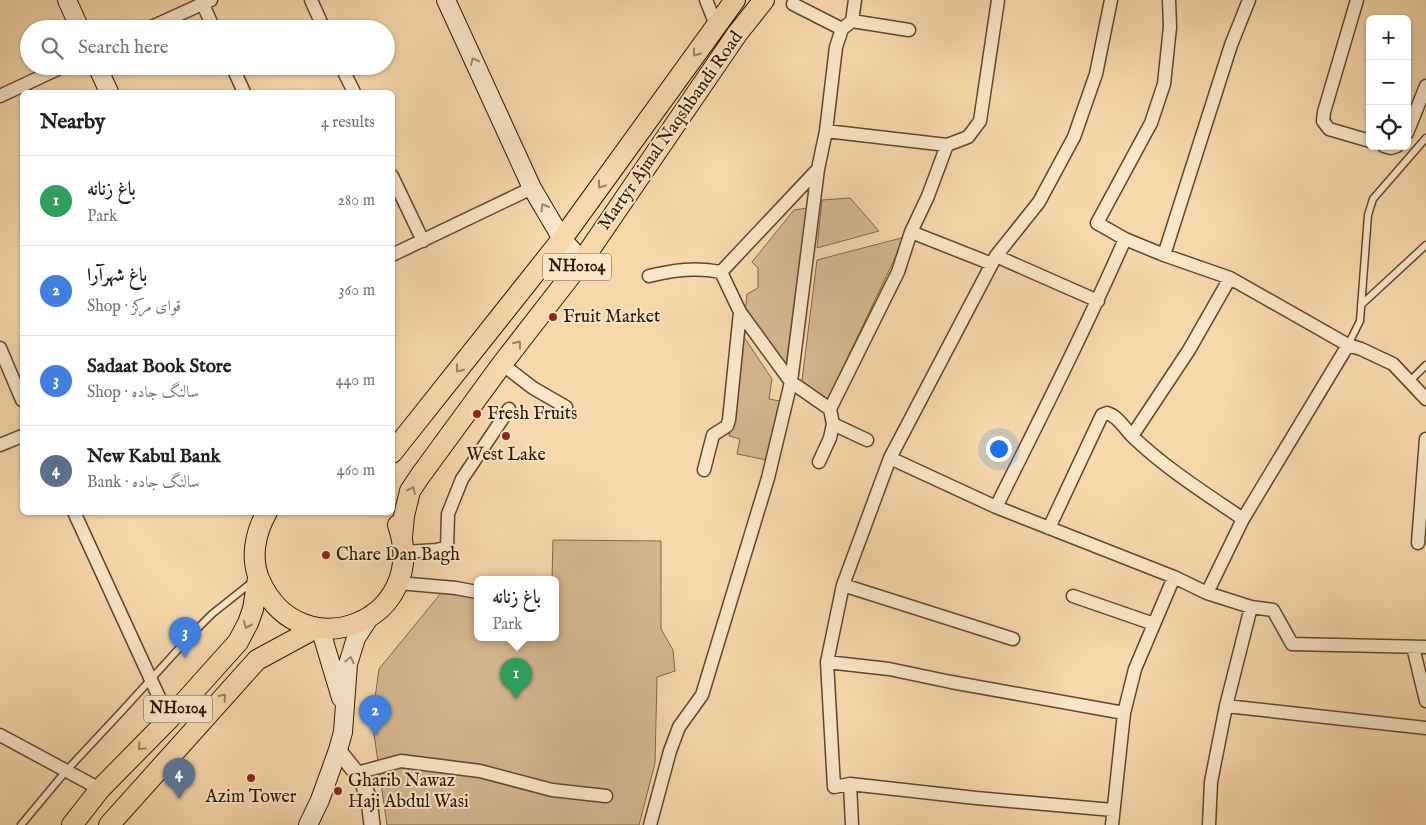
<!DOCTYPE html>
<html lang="en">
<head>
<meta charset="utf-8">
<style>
	body { margin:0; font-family:"IM FELL English",Amiri,serif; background:#f2f2f2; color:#202124 }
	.controls { position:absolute; right:15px; top:15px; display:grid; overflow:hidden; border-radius:8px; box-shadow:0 1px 4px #0004 }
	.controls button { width:45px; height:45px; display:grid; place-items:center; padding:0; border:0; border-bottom:1px solid #e0e0e0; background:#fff; color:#202124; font:25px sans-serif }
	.you { position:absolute; left:998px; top:448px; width:18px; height:18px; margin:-12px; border:4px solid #fff; border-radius:50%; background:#1a73e8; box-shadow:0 0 0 8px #1a73e833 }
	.badge { display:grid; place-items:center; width:32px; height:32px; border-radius:50%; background:#d93025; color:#fff; font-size:16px; font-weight:700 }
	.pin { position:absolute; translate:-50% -41px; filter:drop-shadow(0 1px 2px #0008) }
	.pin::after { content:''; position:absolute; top:26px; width:18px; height:15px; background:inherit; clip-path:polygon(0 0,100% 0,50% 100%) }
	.popup { position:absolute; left:474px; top:576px; width:85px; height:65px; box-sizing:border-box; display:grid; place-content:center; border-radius:8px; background:#fff; filter:drop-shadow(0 1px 4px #0005); font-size:16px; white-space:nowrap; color:#757577 }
	.popup b { font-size:19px; color:#202124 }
	.popup::after { content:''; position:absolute; left:50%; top:100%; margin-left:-10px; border:10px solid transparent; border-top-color:#fff }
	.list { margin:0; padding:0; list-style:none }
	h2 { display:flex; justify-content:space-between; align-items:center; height:65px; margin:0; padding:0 20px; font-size:21px }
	h2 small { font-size:16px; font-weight:400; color:#757577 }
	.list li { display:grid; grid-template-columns:32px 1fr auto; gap:15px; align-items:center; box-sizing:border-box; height:90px; padding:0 20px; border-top:1px solid #e0e0e0 }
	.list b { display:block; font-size:19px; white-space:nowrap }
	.list p { margin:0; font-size:16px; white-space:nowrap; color:#757577 }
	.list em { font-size:16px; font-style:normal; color:#757577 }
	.icon { flex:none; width:28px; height:28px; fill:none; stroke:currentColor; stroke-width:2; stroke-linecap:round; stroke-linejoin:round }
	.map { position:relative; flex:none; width:1426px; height:825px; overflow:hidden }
	.search { position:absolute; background:#fff; box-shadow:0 1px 4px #0004; left:20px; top:20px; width:375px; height:55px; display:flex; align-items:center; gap:12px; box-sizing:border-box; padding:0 18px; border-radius:28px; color:#757577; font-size:19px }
	.panel { position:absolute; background:#fff; box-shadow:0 1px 4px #0004; left:20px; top:90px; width:375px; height:425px; border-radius:8px }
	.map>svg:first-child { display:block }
</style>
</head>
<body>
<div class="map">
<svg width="1426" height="825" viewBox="0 0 1426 825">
	<rect width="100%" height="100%" fill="#f7d8ab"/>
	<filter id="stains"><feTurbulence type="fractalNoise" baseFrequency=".004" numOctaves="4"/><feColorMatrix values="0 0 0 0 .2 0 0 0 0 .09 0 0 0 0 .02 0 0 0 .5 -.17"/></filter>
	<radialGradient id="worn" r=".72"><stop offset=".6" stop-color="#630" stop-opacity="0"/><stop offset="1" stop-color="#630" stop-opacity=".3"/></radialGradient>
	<path fill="#d5b78e" stroke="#836647" d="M850,198l29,33 -62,17 5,-48z
		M807,208l-22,167 -40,-62 2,-19 11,-6v-20l-6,-6 42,-52z
		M905,237l-80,168 -24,-17 16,-128z
		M742,334l30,45 -3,20 11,2 -13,59 -30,-6 3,-15 -11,-3z
		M553,540l108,1v88l12,21 2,21 -18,6 -2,86 -16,62h-252l-15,-105 7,-51 62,-76 36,5v40h78v-58h-3z"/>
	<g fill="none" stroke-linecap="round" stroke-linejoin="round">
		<g stroke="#62462b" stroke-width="9">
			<path id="service" d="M1361,305l65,-60
				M1348,345l12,-24 8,-106 5,-16 53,-61
				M1410,381l16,-16
				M21,825l45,-54 56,-60 71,-78 19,-19 39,-31"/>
		</g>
		<g stroke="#62462b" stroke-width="15">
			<path id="minor" d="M201,0l13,29
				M311,0l13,29
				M706,0l10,25
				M1169,0l1,27 -6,57 -13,39 -54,100 28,16 39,16 66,23 118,67 13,4 32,15 33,35
				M1357,0l-33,112 -1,9 6,8 41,12
				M793,4l49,25
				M852,21l57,9
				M147,29l64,-29
				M232,66l12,26
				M341,66l13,26
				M0,96l64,-30
				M826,131l121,14
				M1407,133l19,-47
				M1384,146l7,2 6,-2
				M392,176l31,65
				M911,232l81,32
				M392,255l140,-67
				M1164,255l67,-210 18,-45
				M996,256l102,45
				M721,272l19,40 51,70 39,27
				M721,272l97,-103
				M649,276c25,-6 47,-9 72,-4
				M0,348l22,52
				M502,364l31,24 33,19
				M833,424l34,16
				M1132,436l57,-86 41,-72
				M0,445l22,-9
				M890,458l106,49 178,70 33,16 44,14 22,3 19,34 134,3
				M819,462l11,-24 3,-14 -3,-15 68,-137 13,-40 17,-36 19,-51 21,-8 12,-16 18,-121
				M704,470l9,-35 14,-9 2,-6 11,-108
				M996,507c44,-88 89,-177 129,-268
				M74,512l95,207
				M1049,528l53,-113 5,-2c11,3 17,15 25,23 33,32 73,57 111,83
				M1418,543l8,-104
				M404,552l33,-2 10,-3 1,-33 14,-35 47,-70
				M398,583l58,5 21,4
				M843,585l170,54
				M1207,593l36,-74 105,-174
				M1073,596l81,28
				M1413,647l13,54
				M827,662l62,7 62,13 173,31
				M1226,706l200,22
				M0,735l100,54
				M357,773l44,-12 79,10 72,19 54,6
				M850,784l126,14 137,12
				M650,825l20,-74 9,-24 23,-32 66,-217 23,-96 27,-213 8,-38 10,-84 6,-18 10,-8 3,-21
				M852,825l-2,-41 -16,3 -7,-125 16,-77 47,-127 106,-202 43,-54 35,-65 22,-63 15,-74
				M1112,825l12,-112 11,-44 39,-92
				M1209,825l2,-43 15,-76 25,-99"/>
		</g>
		<g stroke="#62462b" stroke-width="18">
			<path id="tertiary" d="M338,750l24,30 7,20 3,25"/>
		</g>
		<g stroke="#311600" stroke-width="20">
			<path id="secondary" d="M67,0l13,29
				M446,0l86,188 30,51 20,22
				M97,66l12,26
				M320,628l21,70
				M308,825l12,-25 18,-50 5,-18 5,-68 8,-26 13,-20"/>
		</g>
		<g stroke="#311600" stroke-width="22">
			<path id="trunk" d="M392,453l170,-214 173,-239
				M267,512c-12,21 -17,47 -7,69 41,91 171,40 138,-56
				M402,537l2,-21 6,-25 10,-15 82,-112 80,-103 155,-227 27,-34
				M72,825l28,-36 69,-70 69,-77 10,-19 5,-14 5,-31
				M109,825l148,-165 59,-32"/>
		</g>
		<use href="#service" stroke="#fae6c8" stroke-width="6"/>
		<use href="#minor" stroke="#fae6c8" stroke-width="12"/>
		<use href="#tertiary" stroke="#fae6c8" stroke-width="15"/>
		<use href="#secondary" stroke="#fae6c8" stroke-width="18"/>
		<use href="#trunk" stroke="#f7d8ab" stroke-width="20"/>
	</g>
	<defs><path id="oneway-chevron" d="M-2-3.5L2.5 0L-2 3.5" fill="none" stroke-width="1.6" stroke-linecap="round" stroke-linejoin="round" transform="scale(1.25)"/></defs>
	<g stroke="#9e815e">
		<use href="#oneway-chevron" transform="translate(696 53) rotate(126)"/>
		<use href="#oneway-chevron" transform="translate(601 185) rotate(126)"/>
		<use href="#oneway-chevron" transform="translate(518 344) rotate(-52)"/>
		<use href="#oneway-chevron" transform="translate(459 369) rotate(128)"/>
		<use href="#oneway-chevron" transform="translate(412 490) rotate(-65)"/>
		<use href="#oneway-chevron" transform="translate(247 625) rotate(114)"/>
		<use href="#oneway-chevron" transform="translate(223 697) rotate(-48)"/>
		<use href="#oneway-chevron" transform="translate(141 747) rotate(135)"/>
	</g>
	<g stroke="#a0886e">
		<use href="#oneway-chevron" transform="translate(474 61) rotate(-115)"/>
		<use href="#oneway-chevron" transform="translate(544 207) rotate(-120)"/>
		<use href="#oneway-chevron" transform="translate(350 660) rotate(-77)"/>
	</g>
	<g fill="#8f2418" stroke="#fae6c8" stroke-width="2">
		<circle cx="553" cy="317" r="5"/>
		<circle cx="477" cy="414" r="5"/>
		<circle cx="506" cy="436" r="5"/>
		<circle cx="326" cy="555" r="5"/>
		<circle cx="251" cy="778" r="5"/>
		<circle cx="338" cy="791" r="5"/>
	</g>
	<g text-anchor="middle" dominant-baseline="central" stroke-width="4" stroke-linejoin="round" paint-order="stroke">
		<g fill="#fae6c8" stroke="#6d543c" stroke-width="1">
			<rect x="543" y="253.5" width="68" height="27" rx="4"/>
			<rect x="144" y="695.5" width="68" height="27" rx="4"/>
		</g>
		<g font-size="16" font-weight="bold" fill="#311600">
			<text x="577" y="267">NH0104</text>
			<text x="178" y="709">NH0104</text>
		</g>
		<g font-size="18" fill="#311600" stroke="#fae6c8">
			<text transform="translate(671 131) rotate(-55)">Martyr Ajmal Naqshbandi Road</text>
		</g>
		<g font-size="18" fill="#311600" stroke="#fae6c8" text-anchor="start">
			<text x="563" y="317">Fruit Market</text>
			<text x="487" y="414">Fresh Fruits</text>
			<text x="506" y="455" text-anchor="middle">West Lake</text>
			<text x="336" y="555">Chare Dan Bagh</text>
			<text x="348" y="781">Gharib Nawaz<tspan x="348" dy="21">Haji Abdul Wasi</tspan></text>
			<text x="251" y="797" text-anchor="middle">Azim Tower</text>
		</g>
	</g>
	<rect width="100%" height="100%" filter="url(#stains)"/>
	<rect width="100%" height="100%" fill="url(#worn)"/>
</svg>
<div class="controls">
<button>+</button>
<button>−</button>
<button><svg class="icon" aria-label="locate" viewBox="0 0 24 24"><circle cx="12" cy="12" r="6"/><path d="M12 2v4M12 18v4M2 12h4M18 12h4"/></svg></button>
</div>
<div class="you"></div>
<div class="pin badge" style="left:516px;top:699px;background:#2e9e5b">1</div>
<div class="popup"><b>باغ زنانه</b>Park</div>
<div class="pin badge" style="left:375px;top:736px;background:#3f7fe0">2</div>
<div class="pin badge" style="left:185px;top:658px;background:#3f7fe0">3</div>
<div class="pin badge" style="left:179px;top:799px;background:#5c6f8a">4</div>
<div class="search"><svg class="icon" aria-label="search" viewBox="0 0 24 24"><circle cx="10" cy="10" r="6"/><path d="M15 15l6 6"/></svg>Search here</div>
<section class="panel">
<h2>Nearby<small>4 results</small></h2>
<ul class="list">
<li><span class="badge" style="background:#2e9e5b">1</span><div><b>باغ زنانه</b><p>Park</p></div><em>280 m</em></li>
<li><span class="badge" style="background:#3f7fe0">2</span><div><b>باغ شهرآرا</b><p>Shop · قوای مرکز</p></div><em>360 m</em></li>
<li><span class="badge" style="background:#3f7fe0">3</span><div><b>Sadaat Book Store</b><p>Shop · سالنگ جاده</p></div><em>440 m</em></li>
<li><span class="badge" style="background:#5c6f8a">4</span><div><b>New Kabul Bank</b><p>Bank · سالنگ جاده</p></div><em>460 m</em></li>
</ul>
</section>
</div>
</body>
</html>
